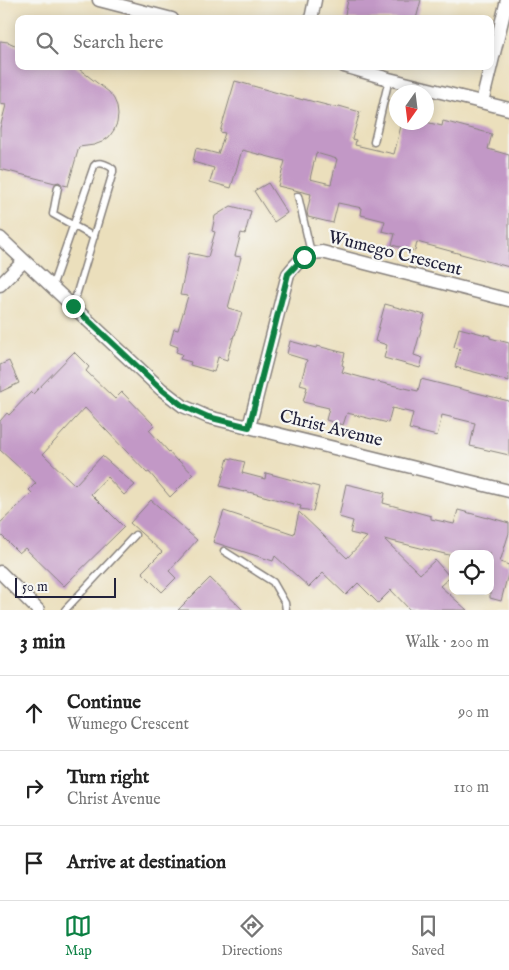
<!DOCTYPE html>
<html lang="en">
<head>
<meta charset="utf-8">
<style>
	body { margin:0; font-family:"IM FELL English",serif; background:#f6f6f6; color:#222 }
	.controls { position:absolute; right:15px; bottom:15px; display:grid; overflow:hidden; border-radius:10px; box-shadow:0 2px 12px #0003 }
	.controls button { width:45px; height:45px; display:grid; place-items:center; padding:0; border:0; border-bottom:1px solid #e0e0e0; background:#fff; color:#222; font:25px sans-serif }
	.compass { position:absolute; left:389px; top:85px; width:45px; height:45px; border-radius:50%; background:#fff; box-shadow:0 2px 12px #0003; rotate:194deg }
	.scale { position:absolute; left:15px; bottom:12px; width:101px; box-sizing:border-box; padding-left:5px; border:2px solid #22223b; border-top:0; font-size:14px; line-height:18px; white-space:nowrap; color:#22223b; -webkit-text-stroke:4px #f6f6f2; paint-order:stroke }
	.stop { position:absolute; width:15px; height:15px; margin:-11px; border:4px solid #0b8043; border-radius:50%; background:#fff }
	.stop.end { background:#0b8043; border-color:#fff; box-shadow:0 1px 5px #0008 }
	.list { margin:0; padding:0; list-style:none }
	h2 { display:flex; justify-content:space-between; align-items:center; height:65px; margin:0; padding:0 20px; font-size:21px }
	h2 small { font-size:16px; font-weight:400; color:#767676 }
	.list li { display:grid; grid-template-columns:32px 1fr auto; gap:15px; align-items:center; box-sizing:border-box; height:75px; padding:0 20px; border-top:1px solid #e0e0e0 }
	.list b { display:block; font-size:19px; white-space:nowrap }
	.list p { margin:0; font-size:16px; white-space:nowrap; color:#767676 }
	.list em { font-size:16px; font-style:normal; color:#767676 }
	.icon { flex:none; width:28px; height:28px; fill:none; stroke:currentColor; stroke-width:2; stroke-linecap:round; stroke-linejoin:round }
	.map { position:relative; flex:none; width:509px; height:610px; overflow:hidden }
	.search { position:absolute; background:#fff; box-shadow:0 2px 12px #0003; left:15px; right:15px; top:15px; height:55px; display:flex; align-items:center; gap:12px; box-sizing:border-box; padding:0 18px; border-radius:10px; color:#767676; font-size:19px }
	.sheet { height:290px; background:#fff }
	nav { display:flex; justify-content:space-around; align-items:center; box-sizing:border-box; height:70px; border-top:1px solid #e0e0e0; background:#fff; font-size:14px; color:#767676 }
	nav a { display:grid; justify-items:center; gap:2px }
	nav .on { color:#0b8043 }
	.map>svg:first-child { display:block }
</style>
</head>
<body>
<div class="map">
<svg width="509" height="610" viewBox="0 0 509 610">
	<rect width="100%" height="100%" fill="#f6f6f2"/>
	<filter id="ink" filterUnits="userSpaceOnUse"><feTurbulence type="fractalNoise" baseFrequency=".02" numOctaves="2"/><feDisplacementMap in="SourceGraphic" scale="10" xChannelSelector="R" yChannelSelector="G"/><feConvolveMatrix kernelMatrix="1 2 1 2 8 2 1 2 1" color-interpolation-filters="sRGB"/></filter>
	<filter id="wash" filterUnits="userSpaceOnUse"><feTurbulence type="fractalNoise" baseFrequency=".0096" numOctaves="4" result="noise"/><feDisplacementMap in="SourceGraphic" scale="20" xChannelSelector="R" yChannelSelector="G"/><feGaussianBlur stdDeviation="1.12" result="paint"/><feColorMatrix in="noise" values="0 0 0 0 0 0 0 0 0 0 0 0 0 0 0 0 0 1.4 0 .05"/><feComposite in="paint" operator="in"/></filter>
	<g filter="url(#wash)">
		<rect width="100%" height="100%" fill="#ebdfbc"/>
		<g id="blocks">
			<path fill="#c298c6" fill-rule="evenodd" d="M348,0h73l-5,19h-72z
				M0,41l8,1 11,5v19h56l34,26 5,7 3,7 1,9 -1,8 -3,7 -5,7 -7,5 -8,3 -15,2 -11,39 -5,-1 -4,-3 -4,1 -55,-14v-41l6,-23 -6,-1z
				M235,81l68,19v-1l35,9 1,-2 21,6 -8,27 4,1 -1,5 39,9 8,-32h24l16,4 1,-5 49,13 -4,15 21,6v112l-92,-25 -2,9 -23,-6 3,-11 -13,-3 3,-10 -24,-6 1,-7 -24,-5 -5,20 -25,-6 -1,-5 4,-18 -33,-8 7,-25 -43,-11 -11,38 -21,-6 4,-14 -21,-6 3,-14 22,6 7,-21 -5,-1zM316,153l21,6 -6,25 -21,-5z
				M268,183l19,30 -13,9 -20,-31z
				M231,206l20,5 -6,23 -4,-1 -6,23 6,1 -13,51 14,4 -7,23h-1l-7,25 -9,-3 -4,15 -24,-7 1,-3 -11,-3 2,-5 -6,-2 2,-5 -8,-3 4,-15 4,1 10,-34 -8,-1 9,-42 19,4 7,-25 -3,-1 3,-15z
				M385,304l40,11 -11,40 9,3 -3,10 -36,-10 3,-13 -12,-4z
				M459,328l31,8v2l19,5v38l-54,-14 5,-18 -6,-2z
				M290,341l26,7 1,-2 28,7 -3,12 2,1 -2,6 36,10 40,9 3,-12 88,22v54l-39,-9 5,-23 -33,-8 -5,21 -28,-7 4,-16 -21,-5 -4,15 -41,-10 -4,12 -17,-5 3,-12 -26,-6 4,-15 -7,-2 7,-25 -20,-6z
				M74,352l15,15 -3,4 29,28 7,-7 32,33 -5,5 28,31 1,-1 15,14 -23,23 -21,-25 -2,1 -62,-65 -42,46 32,31 27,-29 33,29 -11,10 -17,-18 -16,17 33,33 -60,59 -39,-38 -6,5 -19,-19v-11l32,-30 -3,-3 7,-7 -36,-33v-29l7,-8 2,2 22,-23 2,2z
				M9,361l10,22 -19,9v-27z
				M228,458l17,4 -3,11 23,6 1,-6 53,14 -6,24 -13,-2 1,-3 -56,-15 -1,1 -24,-6z
				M346,484l39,9 -2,10 48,13v3l23,5 4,-14 30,8v-1l21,6v10l-9,29 9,3v5l-8,31 -11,-3v-44h-37v2l-69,-17 36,35 15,-14 15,17 -10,9 27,24h-57l-19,-20 -13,13 -20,-20 -12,12 -23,-22 -14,14 -34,-31 -2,5 -60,-19 11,-31 70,23 5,-22 48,46 20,-21 -17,-4 3,-12 -14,-4z
				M151,500l46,40 -28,31 7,7 -14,14 -20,-20 20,-20 -32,-29z
				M210,578l33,32h-65z"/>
		</g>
	</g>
	<g filter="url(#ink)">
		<use href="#blocks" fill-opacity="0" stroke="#86807c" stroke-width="1"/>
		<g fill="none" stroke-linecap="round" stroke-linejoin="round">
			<g stroke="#86807c" stroke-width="9">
				<path id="lane" d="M374,142l15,-63
					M58,187l-5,27 41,23
					M298,196l13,57
					M52,287l42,-121 2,-2c5,-2 13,1 17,5v3l-40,134
					M224,551l49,31 12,21 1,7
					M65,610l70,-75"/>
			</g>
			<g stroke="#86807c" stroke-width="15">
				<path id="street" d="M99,0l73,19
					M311,19l4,-19
					M344,66l45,13 120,30
					M482,102l25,-102
					M0,238l161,151 22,17 25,11 301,74
					M0,285l24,-24
					M249,427l39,-153c11,-13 16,-21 34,-22l187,48
					M0,572l38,38"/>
			</g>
			<use href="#lane" stroke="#fff" stroke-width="6"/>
			<use href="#street" stroke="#fff" stroke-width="12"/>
		</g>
	</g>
	<g fill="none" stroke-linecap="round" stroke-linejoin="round" filter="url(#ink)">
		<path stroke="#0b8043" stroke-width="6" d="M73,306l87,82 23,18 25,11 41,10 39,-153 16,-17"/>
	</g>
	<g text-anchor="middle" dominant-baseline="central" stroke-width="4.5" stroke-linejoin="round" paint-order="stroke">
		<g font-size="18" fill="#22223b" stroke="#f6f6f2">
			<text transform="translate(395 254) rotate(14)">Wumego Crescent</text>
			<text transform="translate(331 429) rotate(14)">Christ Avenue</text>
		</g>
	</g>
</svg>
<div class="controls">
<button><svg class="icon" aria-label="locate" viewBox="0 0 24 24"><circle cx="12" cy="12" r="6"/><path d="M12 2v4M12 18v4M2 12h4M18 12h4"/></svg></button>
</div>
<svg class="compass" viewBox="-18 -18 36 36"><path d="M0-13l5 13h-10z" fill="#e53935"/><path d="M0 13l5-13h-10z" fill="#767676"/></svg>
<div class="scale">50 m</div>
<div class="stop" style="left:304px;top:257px"></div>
<div class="stop end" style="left:73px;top:306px"></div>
<div class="search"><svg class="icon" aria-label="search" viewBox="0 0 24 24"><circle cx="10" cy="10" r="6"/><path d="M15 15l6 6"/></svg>Search here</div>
</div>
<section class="sheet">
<h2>3 min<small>Walk · 200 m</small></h2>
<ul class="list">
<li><svg class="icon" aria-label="ahead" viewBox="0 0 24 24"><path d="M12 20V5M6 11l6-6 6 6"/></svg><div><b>Continue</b><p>Wumego Crescent</p></div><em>90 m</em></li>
<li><svg class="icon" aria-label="right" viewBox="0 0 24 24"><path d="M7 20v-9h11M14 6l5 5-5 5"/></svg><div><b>Turn right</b><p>Christ Avenue</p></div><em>110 m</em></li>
<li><svg class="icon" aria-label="arrive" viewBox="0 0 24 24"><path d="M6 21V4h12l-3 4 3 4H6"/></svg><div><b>Arrive at destination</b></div></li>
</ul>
</section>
<nav>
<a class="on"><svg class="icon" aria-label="map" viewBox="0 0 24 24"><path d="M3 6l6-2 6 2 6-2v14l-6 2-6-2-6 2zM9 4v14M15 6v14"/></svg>Map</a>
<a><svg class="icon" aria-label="directions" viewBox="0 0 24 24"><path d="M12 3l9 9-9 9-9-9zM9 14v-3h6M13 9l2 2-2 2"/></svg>Directions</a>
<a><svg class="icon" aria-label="saved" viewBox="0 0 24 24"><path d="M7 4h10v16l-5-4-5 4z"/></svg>Saved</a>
</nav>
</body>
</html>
